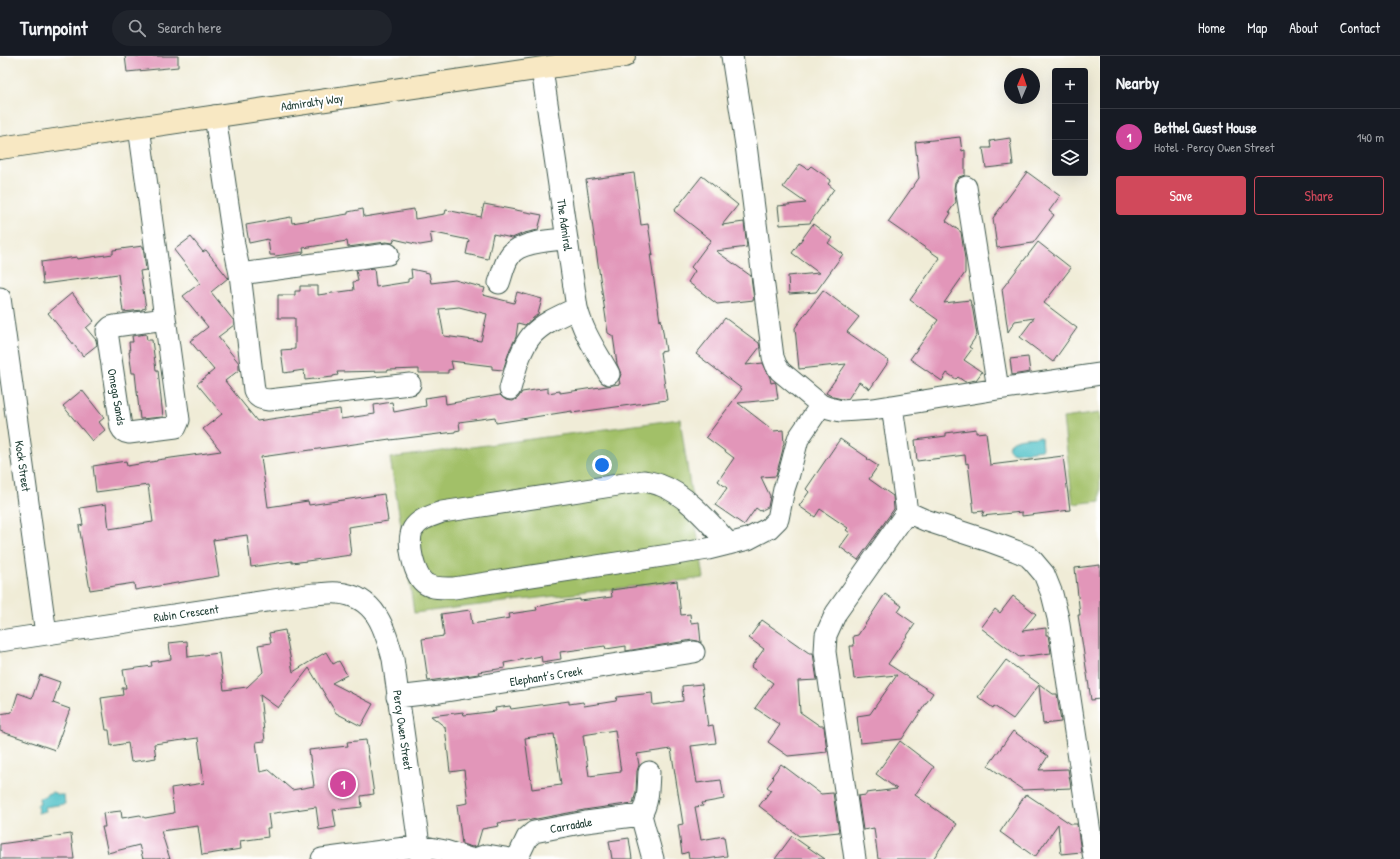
<!DOCTYPE html>
<html lang="en">
<head>
<meta charset="utf-8">
<style>
	body { margin:0; font-family:"Patrick Hand",sans-serif; background:#20242c; color:#f1f3f6 }
	.controls { position:absolute; right:12px; top:12px; display:grid; overflow:hidden; border-radius:4px; box-shadow:0 4px 16px #0002 }
	.controls button { width:36px; height:36px; display:grid; place-items:center; padding:0; border:0; border-bottom:1px solid #363941; background:#171b24; color:#f1f3f6; font:20px sans-serif }
	.compass { position:absolute; left:1004px; top:12px; width:36px; height:36px; border-radius:50%; background:#171b24; box-shadow:0 4px 16px #0002; rotate:2deg }
	.you { position:absolute; left:602px; top:409px; width:14px; height:14px; margin:-10px; border:3px solid #fff; border-radius:50%; background:#1a73e8; box-shadow:0 0 0 6px #1a73e833 }
	.badge { display:grid; place-items:center; width:26px; height:26px; border-radius:50%; background:#d1495b; color:#fff; font-size:13px; font-weight:700 }
	.pin { position:absolute; translate:-50% -50%; border:2px solid #fff; box-shadow:0 1px 4px #0006 }
	.list { margin:0; padding:0; list-style:none }
	h2 { display:flex; justify-content:space-between; align-items:center; height:52px; margin:0; padding:0 16px; font-size:17px }
	h2 small { font-size:13px; font-weight:400; color:#9ea1a6 }
	.list li { display:grid; grid-template-columns:26px 1fr auto; gap:12px; align-items:center; box-sizing:border-box; height:56px; padding:0 16px; border-top:1px solid #363941 }
	.list b { display:block; font-size:15px; white-space:nowrap }
	.list p { margin:0; font-size:13px; white-space:nowrap; color:#9ea1a6 }
	.list em { font-size:13px; font-style:normal; color:#9ea1a6 }
	.actions { display:flex; gap:8px; padding:12px 16px }
	.actions a { flex:1; padding:9px 0; border:1px solid #d1495b; border-radius:4px; text-align:center; font-size:14px; color:#d1495b }
	.actions .main { background:#d1495b; color:#fff }
	.icon { flex:none; width:22px; height:22px; fill:none; stroke:currentColor; stroke-width:2; stroke-linecap:round; stroke-linejoin:round }
	.map { position:relative; flex:none; width:1100px; height:803px; overflow:hidden }
	header { display:flex; align-items:center; gap:24px; box-sizing:border-box; height:56px; padding:0 20px; background:#171b24; border-bottom:1px solid #363941 }
	header strong { font-size:19px }
	nav { display:flex; gap:22px; margin-inline-start:auto; font-size:14px }
	.search { width:280px; height:36px; background:#20242c; display:flex; align-items:center; gap:10px; box-sizing:border-box; padding:0 14px; border-radius:22px; color:#9ea1a6; font-size:15px }
	main { display:flex }
	aside { flex:1; background:#171b24 }
	.map>svg:first-child { display:block }
</style>
</head>
<body>
<header>
<strong>Turnpoint</strong>
<div class="search"><svg class="icon" aria-label="search" viewBox="0 0 24 24"><circle cx="10" cy="10" r="6"/><path d="M15 15l6 6"/></svg>Search here</div>
<nav><a>Home</a><a>Map</a><a>About</a><a>Contact</a></nav>
</header>
<main>
<div class="map">
<svg width="1100" height="803" viewBox="0 0 1100 803">
	<rect width="100%" height="100%" fill="#fff"/>
	<filter id="ink" filterUnits="userSpaceOnUse"><feTurbulence type="fractalNoise" baseFrequency=".025" numOctaves="2"/><feDisplacementMap in="SourceGraphic" scale="8" xChannelSelector="R" yChannelSelector="G"/><feConvolveMatrix kernelMatrix="1 2 1 2 8 2 1 2 1" color-interpolation-filters="sRGB"/></filter>
	<filter id="wash" filterUnits="userSpaceOnUse"><feTurbulence type="fractalNoise" baseFrequency=".012" numOctaves="4" result="noise"/><feDisplacementMap in="SourceGraphic" scale="16" xChannelSelector="R" yChannelSelector="G"/><feGaussianBlur stdDeviation="0.9" result="paint"/><feColorMatrix in="noise" values="0 0 0 0 0 0 0 0 0 0 0 0 0 0 0 0 0 1.4 0 .05"/><feComposite in="paint" operator="in"/></filter>
	<g filter="url(#wash)">
		<rect width="100%" height="100%" fill="#f0ecd7"/>
		<path fill="#a2c068" stroke="#607e4e" d="M1100,357v88l-27,3 -10,-86z
			M680,363l24,159 -290,35 -7,-51 -17,-104z"/>
		<path fill="#55c3c9" stroke="#3a807e" d="M1041,381l1,13 -27,3 -5,-2 -2,-4c5,-11 22,-9 33,-10z
			M52,736l8,3h4l1,9 -20,3 1,4 -8,2 -1,-8 3,-1 -1,-6 6,-1 2,-3z"/>
		<g id="blocks">
			<path fill="#e296b9" fill-rule="evenodd" d="M125,0h53v11l-51,5z
				M960,81l2,14 3,-1v25l-6,2 -4,5 -1,7 2,13 -7,10 2,1 -5,8 15,11 4,27v14l-21,30 26,-3 1,5h1l5,30 -8,12 3,2 -8,11 18,12 -6,8 -11,2 -7,-5 -2,2 -9,-6 -5,8 -32,-22 28,-39 -28,-20 30,-42 -52,-36 31,-44 -4,-36z
				M1010,82l3,27 -27,3 -3,-20h8l-1,-7z
				M800,108l8,5 3,-3 20,14 -3,4 6,5 -24,34 -30,2 -2,-19 28,-3 -23,-16z
				M1027,116l33,24 -11,15 5,4 -21,28 -36,5 -4,-30z
				M634,117l7,52 7,-1 5,32 -3,-2 10,67 1,-2 5,32 -6,1 7,48 -95,13v-2l-76,12 -1,-6 -36,5 1,8 -5,1v1l-65,8v-1l-129,18 7,50 40,-6 1,4 75,-11 4,27 -40,6 3,28 -59,8v-2l-41,6 -4,-32 -34,5 6,36 -84,14 -1,-7 -44,7 -11,-64 4,-1 -3,-17 26,-4 3,25 44,-7 -5,-37 -52,7 -3,-26 33,-5 1,5 30,-5v-1l64,-9 -18,-22 19,-15 -25,-30 17,-14 -24,-29 18,-14 -25,-31 17,-13 -26,-33 17,-13 12,15 3,-2 22,28 -17,14 23,29v4l-16,12 21,26v7l-14,11 32,40 83,-12 1,10 34,-5 -1,-9 18,-3 2,10 32,-6 -1,-8 20,-3 1,9 54,-9 6,5 7,1 5,-3 4,-6 26,-4v5l12,-2v2l60,-9 -1,-4 2,-6 -4,-10 -4,-28 -5,-3 -22,-153z
				M702,120l36,29 -16,20 22,-3 3,25 -31,4 35,25 3,24 -37,4 -29,-22 7,-11 -4,-4 20,-27 -37,-29z
				M484,148l58,11 -4,15 -14,3 -12,5 -19,-4 -5,25 -22,-5 3,-14 -39,-8 2,11 -12,2 -26,-6 -1,4 -7,-1 -38,5 -1,-6 -44,7 1,4 -29,4v-1h-5l-2,-16 -19,4 -3,-18 45,-8 1,6 56,-9v-2l15,-3 1,8 50,-8 1,10 30,-5 1,-4 35,7z
				M813,168l19,14 -4,5 15,11 -27,38 -27,2 -1,-18 31,-3 -27,-20z
				M1038,186l33,26 -27,35 33,25 -24,34 -33,-25 14,-19 -19,3 -7,11 -6,-43z
				M143,190l3,24 -6,1 6,37 -4,1v1l-19,2 -5,-38 -75,10 -2,-22 36,-5v2l36,-5v-4z
				M374,212l2,19 32,-5v-3l4,-1 -1,-9 18,4 2,10 24,-3 30,8 -2,7 31,8 3,-11 25,7 -4,15 -13,11 -7,-2 -2,14 -6,12 -7,21 -11,-1v-3l-41,-5 2,8 -5,1v3h-29v-4l-31,1v1l-51,1 1,3 -5,1v1l-28,3 -1,-10 -20,3 -3,-23 14,-1v-31h-17v-23h17v-4h5v-5h18v9l36,-5 -1,-8 5,-1 -2,-11zM459,251l28,7 -6,27 -37,-5 -5,-27z
				M823,234l36,27 -12,15 42,29 -19,28 -11,-7 -11,17h-6l-9,-2 -7,-4 20,-29 -47,5 -4,-41z
				M72,237l22,28 -8,7 10,12 1,5 -14,11 -35,-43z
				M725,262l34,25 1,4 -14,18 17,-2 7,15 1,5 4,-1 1,2 2,15 -40,4 36,28 9,-1 1,14 -1,1v4l-7,27 -15,1 9,19 -2,11 -8,4 -4,-3 -12,17 -29,-20 12,-17 -9,-7 16,-23 -28,-21 36,-48 -46,-35z
				M146,278l1,6h5l4,30h2l5,47 -23,2 -5,-46h-3l-3,-21h1l-1,-10h4l-1,-6z
				M1028,301l2,15 -18,3 -2,-16z
				M82,334l22,28 -5,4 6,8 -13,11 -29,-35z
				M976,373v4l10,-1 4,33 73,-9 7,54 -48,6v-4l-40,4 2,-5 -10,1 -6,-49 -2,1 -1,-9 -48,6 -2,-21 31,-4v-3z
				M840,383l28,19 -1,1 11,7 -9,13 24,17 1,13 -36,51 -18,-13 10,-14 -4,-3 2,-2 -28,-19 -5,8 -16,-11 10,-14 -3,-3z
				M1100,509v134l-9,1 -13,-85h2l-5,-47z
				M677,525l4,34 9,-1 1,9 8,-1 2,21 -3,-2 -6,-1 -66,11v-5l-20,3 -1,-3 -45,6 1,7 -19,3 -1,-6 -37,7 1,5 -27,4 1,2 -51,7 -6,-42 22,-3 -3,-22 29,-4 2,14 38,-6 -1,-4 28,-4 -1,-3 29,-6 15,-2v2l32,-4 -1,-7z
				M885,538l17,12 -4,6 17,12 -27,40 45,29 -31,46 -42,4 -3,-27 13,-2 27,-39 -43,4 -4,-33h4l-1,-10 5,-1z
				M1013,540l23,18 -14,17 24,-3v7h2l3,18 -32,4 -38,-29 14,-19 5,4z
				M762,564l47,33h4l4,27 -19,1 2,31 20,14h4l3,26 -39,4 -20,-14 12,-17 -25,-17 18,-25 -22,-16 13,-18 -15,-11z
				M285,574l8,42 33,-20 7,12 6,-3 8,14 -15,8 41,21 -12,22 -25,-13 -27,-45 -31,40 -18,-13 5,46 -9,1 4,30 9,-2 23,20 22,-4 -5,-36 39,-4 -1,-4 19,-2 8,54 -13,2 1,11 -29,3 3,17 -17,3 -3,-23 -48,7 2,14h-3l1,9 -28,4 1,8 -39,6 -4,-29 -37,5 9,28h-27l-4,-14 -31,8 -6,-26h3l-2,-14 18,-2 1,7 18,-3 5,3 29,-5 -3,-25 33,-5 -6,-45 -44,6 2,14 -25,4 -3,-19 -17,3 -2,-16h-3l-5,-32 22,-3 -1,-7h4l-3,-18 29,-4 -1,-4 20,-3 -2,-16 18,-2 1,16 31,-4 5,37 23,-3 16,-15 -5,-27 13,-2 -2,-10z
				M1006,604l47,34h4l4,28 -18,2 -4,-39 -26,34 -19,-13 -1,2 -15,-11z
				M40,619l20,7 -7,21 17,6 -15,41 -55,-19v-17l12,-2 6,-19 14,5z
				M702,628l6,42 5,-1 3,18 -25,3 6,37 24,-3 3,19 -22,4 1,3 -8,1 6,33 23,-4 3,20 -20,3h-18l-1,-7 -6,2 -4,-29 5,-1 -12,-75 -34,5 2,11 -2,6 -1,21 -3,11 -49,7 -53,10 -2,1v-2l-31,4 1,3 -17,3 -5,17 -5,1 -10,-3 -5,-39 11,-2 -4,-33 -14,2 -5,-45 -14,-11 32,-4 1,3 32,-4 -1,-3 15,-2 1,3 58,-8v3l14,-2 1,4 32,-5 1,-4 35,-4 1,12 30,-4 -1,-15zM615,674l6,42 -32,4 -6,-41zM554,678l7,51 -29,4 -7,-51z
				M1013,675l35,25 -9,14 29,-1 3,19 -48,2 -35,-24z
				M900,685l34,26 -19,28 42,29 -24,35h-55l-4,-31 -11,2 -5,-34 8,-1v-2l31,-4 -21,-15z
				M781,708l40,30 12,-1 6,39 -40,4 -40,-30 12,-16 -4,-3 7,-9 -2,-2z
				M1026,738l45,30h6l4,28 -20,2 -3,-30 -23,33 -35,-25z
				M71,778l3,25h-74v-15z
				M792,780l33,23h-50z
				M629,782l3,21h-20l-3,-18z"/>
		</g>
	</g>
	<g filter="url(#ink)">
		<use href="#blocks" fill-opacity="0" stroke="#3e574c" stroke-width="1"/>
		<g fill="none" stroke-linecap="round" stroke-linejoin="round">
			<g stroke="#3e574c" stroke-width="23">
				<path id="street" d="M732,0l14,89 27,212 3,8 4,6 41,34 8,3 12,3 32,-2 125,-20 102,-15
					M542,13l35,239c6,25 20,44 32,66
					M215,60l19,129 6,29 14,116c3,8 7,9 15,10l141,-16
					M139,71l40,293 -3,7 -47,6c-5,-1 -6,-2 -8,-6l-14,-96 4,-4 4,-1 50,-7
					M966,131l32,202
					M240,218l148,-20
					M499,227c3,-8 5,-19 10,-26 8,-15 43,-17 58,-18
					M0,242l46,336
					M510,333c5,-18 10,-40 22,-54 12,-13 30,-20 45,-27
					M907,456l18,8 61,20 30,11 12,5 5,5 11,13 8,20 6,24 36,241
					M729,488c-18,-20 -43,-50 -69,-59 -5,-2 -11,-3 -16,-4l-202,31c-11,4 -23,7 -29,17 -7,12 1,48 13,55 8,5 19,4 28,4l254,-39 40,-10 21,-11 9,-9 6,-30 5,-15 9,-35 23,-34
					M0,585l314,-47c8,0 16,-2 24,-1 38,3 47,36 55,66l28,200
					M397,641l43,-5 254,-40
					M641,759c8,-14 7,-28 8,-43
					M322,803l98,-13 25,5 25,8
					M475,803l12,-4 24,4
					M517,803l10,-21 7,-6 52,-10 55,-7 12,44
					M855,803l-30,-207 1,-17 10,-22 71,-101 -15,-106"/>
			</g>
			<g stroke="#3e574c" stroke-width="24">
				<path id="secondary" d="M0,92l624,-92"/>
			</g>
			<use href="#street" stroke="#fff" stroke-width="21"/>
			<use href="#secondary" stroke="#f8e8c3" stroke-width="22"/>
		</g>
	</g>
	<g text-anchor="middle" dominant-baseline="central" stroke-width="4" stroke-linejoin="round" paint-order="stroke">
		<g font-size="12" fill="#1f3d34" stroke="#fff">
			<text transform="translate(312 46) rotate(-8)">Admiralty Way</text>
			<text transform="translate(565 169) rotate(82)">The Admiral</text>
			<text transform="translate(117 341) rotate(80)">Omega Sands</text>
			<text transform="translate(23 410) rotate(82)">Kock Street</text>
			<text transform="translate(186 557) rotate(-8)">Rubin Crescent</text>
			<text transform="translate(546 620) rotate(-9)">Elephant’s Creek</text>
			<text transform="translate(403 674) rotate(82)">Percy Owen Street</text>
			<text transform="translate(571 769) rotate(-10)">Carradale</text>
		</g>
	</g>
</svg>
<div class="controls">
<button>+</button>
<button>−</button>
<button><svg class="icon" aria-label="layers" viewBox="0 0 24 24"><path d="M12 4l9 5-9 5-9-5zM3 14l9 5 9-5"/></svg></button>
</div>
<svg class="compass" viewBox="-18 -18 36 36"><path d="M0-13l5 13h-10z" fill="#e53935"/><path d="M0 13l5-13h-10z" fill="#9ea1a6"/></svg>
<div class="you"></div>
<div class="pin badge" style="left:343px;top:728px;background:#d1479c">1</div>
</div>
<aside>
<h2>Nearby<small></small></h2>
<ul class="list">
<li><span class="badge" style="background:#d1479c">1</span><div><b>Bethel Guest House</b><p>Hotel · Percy Owen Street</p></div><em>140 m</em></li>
</ul>
<div class="actions"><a class="main">Save</a><a>Share</a></div>
</aside>
</main>
</body>
</html>
